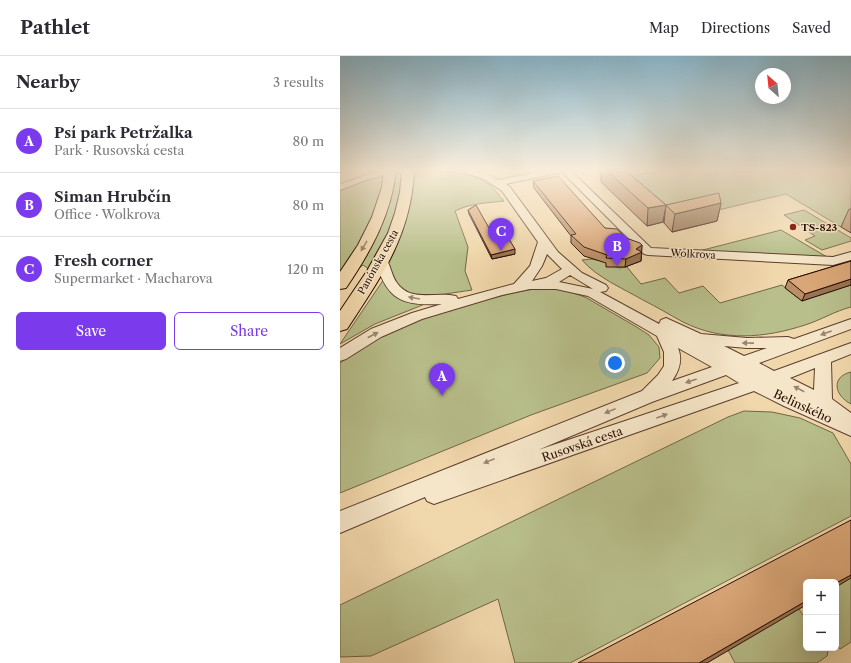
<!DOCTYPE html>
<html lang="en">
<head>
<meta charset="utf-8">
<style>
	body { margin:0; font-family:"Libre Caslon Text",serif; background:#f7f7f7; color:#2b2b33 }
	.controls { position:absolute; right:12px; bottom:12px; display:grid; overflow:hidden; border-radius:6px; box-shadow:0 4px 16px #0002 }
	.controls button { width:36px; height:36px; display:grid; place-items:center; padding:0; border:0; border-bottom:1px solid #e1e1e2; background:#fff; color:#2b2b33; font:20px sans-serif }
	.compass { position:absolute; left:415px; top:12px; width:36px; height:36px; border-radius:50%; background:#fff; box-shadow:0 4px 16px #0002; rotate:333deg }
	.you { position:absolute; left:275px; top:307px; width:14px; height:14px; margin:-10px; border:3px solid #fff; border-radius:50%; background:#1a73e8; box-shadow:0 0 0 6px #1a73e833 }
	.badge { display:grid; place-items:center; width:26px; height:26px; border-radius:50%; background:#7c3aed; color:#fff; font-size:13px; font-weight:700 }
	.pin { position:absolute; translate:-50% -33px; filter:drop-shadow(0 1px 2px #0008) }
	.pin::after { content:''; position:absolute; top:21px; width:14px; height:12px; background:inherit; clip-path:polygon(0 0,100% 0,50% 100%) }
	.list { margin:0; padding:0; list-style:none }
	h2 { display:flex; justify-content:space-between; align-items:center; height:52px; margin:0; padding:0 16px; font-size:17px }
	h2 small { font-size:13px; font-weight:400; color:#7c7c81 }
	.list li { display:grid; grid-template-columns:26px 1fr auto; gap:12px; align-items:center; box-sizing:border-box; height:64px; padding:0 16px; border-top:1px solid #e1e1e2 }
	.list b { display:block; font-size:15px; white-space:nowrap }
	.list p { margin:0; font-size:13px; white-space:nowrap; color:#7c7c81 }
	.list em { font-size:13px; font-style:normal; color:#7c7c81 }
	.actions { display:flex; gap:8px; padding:12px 16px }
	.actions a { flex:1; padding:9px 0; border:1px solid #7c3aed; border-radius:6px; text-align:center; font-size:14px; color:#7c3aed }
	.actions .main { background:#7c3aed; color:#fff }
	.map { position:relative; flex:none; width:511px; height:607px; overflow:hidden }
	header { display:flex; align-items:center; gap:24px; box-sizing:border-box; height:56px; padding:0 20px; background:#fff; border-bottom:1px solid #e1e1e2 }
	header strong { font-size:19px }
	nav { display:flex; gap:22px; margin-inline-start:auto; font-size:14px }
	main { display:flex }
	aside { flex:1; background:#fff }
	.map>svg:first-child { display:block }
</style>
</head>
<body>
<header>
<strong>Pathlet</strong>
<nav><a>Map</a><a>Directions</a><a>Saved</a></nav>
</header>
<main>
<aside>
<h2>Nearby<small>3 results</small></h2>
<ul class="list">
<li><span class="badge">A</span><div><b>Psí park Petržalka</b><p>Park · Rusovská cesta</p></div><em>80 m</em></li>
<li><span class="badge">B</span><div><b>Siman Hrubčín</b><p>Office · Wolkrova</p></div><em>80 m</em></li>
<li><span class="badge">C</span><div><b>Fresh corner</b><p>Supermarket · Macharova</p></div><em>120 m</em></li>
</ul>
<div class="actions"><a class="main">Save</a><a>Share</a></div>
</aside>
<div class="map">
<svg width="511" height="607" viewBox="0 0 511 607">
	<rect width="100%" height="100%" fill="#f1d8ac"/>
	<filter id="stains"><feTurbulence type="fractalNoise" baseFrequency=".005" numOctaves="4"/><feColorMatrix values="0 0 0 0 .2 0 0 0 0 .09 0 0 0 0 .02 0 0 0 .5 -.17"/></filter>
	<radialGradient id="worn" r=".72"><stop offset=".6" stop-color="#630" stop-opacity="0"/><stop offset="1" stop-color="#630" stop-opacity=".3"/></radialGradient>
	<path fill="#b8bf8b" stroke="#716647" d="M71,115c25,0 61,-2 81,16 4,4 8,10 12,14 -17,2 -33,2 -49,10l13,36 -3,24 7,19 -41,6 -6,8 -50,20 -35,20 44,-65 -21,-14 -23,19v-93c21,-13 47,-17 71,-20z
		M319,115h192v54l-10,2 -55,-33 -123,29 -47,-44z
		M464,154l47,28v3l-29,9 -17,-10 10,-4 -31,-21z
		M441,174l46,27 -128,-6z
		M252,203l15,3 12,6 8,-1 14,17 24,-6 14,15 24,-7 17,17 62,-18 20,16 49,-16v22c-16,4 -30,13 -46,18 -40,13 -82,17 -122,-3 -13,-7 -26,-15 -40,-22 -19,-11 -47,-23 -61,-40z
		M202,232l22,2 21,7 50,29 14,9 10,12 1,11 -13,15 -116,42 -191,78v-130c41,-32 81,-45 130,-59 24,-6 47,-13 72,-16z
		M511,316v32c-16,-8 -21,-27 0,-32z
		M404,355l28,1 28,6 33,15 18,31v52l-281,147h-55l-17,-64 -127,57 -31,1v-52l388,-188z
		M511,521v65l-11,7 -4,-5v-58z
		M458,552l8,11v29h20l2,3 -1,5 -10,7h-82l-7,-13z"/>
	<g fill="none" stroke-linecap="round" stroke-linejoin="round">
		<g stroke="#5c3f2d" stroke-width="2">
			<path id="minor" d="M39,115h15l-2,2 -26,7 -26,10v-6z
				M124,115c13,-1 23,2 34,9l47,-9h26l80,77 182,9 18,-5v8l-18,5 -185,-10 -4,-1 -82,-82 -56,12 4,3 48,65 24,21 24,12 2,3 -2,3 -6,1 59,32 2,-4 5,-2 35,16 46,4 41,-1 6,2 57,-20v10l-92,34 15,8 77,-28v11l-20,8 1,37 19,14v23l-67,-30 -30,-15 -320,113 -7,-3 -2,-4 -85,36v-22l302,-120 16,-16 6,-9v-14l-7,-16 -69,-40 -32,-7h-26l-28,6 -80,24 -41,18 -35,22 -6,2v-13l31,-19 41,-16 30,-9c-41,2 -55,-4 -67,-44l2,-3h8c6,8 6,18 12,26 14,20 39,8 59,13l2,3 56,-15 16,-18 8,-24 -36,-51 -18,-12 -18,-6zM207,198l15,15 -16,9 -14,3 10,-15zM230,219l23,14 -34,-7zM384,290l23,2h20l-23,8zM338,292l34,19 -40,14c7,-10 11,-21 6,-33zM475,312l-1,22 -24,-12zM386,319l13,8 -201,67 114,-48z"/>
		</g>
		<g stroke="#2a0c03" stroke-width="2">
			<path id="major" d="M44,115h12c-5,44 -25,80 -50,117l-6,1v-17l18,-27 14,-28 10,-30z
				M62,115h12c-3,65 -33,106 -67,158l-7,2v-20l27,-40 21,-38 7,-20 5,-21z"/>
		</g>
		<use href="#minor" fill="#f6e6c9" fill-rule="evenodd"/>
		<use href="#major" fill="#f1d8ac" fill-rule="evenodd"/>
	</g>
	<path fill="#bb8f66" stroke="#2a0c03" d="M261,115h25l40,34 -3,17 -16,4 -46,-44z
		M193,125l72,47 21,10 16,7 -1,16 -16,6h-19v-4l-22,-7 -13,-13v-7l-37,-48z
		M381,147l-4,18 -45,11 -8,-9 2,-18z
		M509,153h2v24l-10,-6z
		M128,154l21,18 26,26 -23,5 -23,-45z
		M511,205l-49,40 -17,-13 3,-8z"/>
	<path fill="#987453" stroke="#2a0c03" d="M381,147l-4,18 -45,11 3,-18z
		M326,149l-3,17 -16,4 1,-18z
		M302,189l-1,16 -16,6 1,-8 10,-10z
		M175,193v5l-23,5 -1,-4z
		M511,223v6l-49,16 3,-7z
		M511,519v3l-15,9v-4z
		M466,545v4l-99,58h-8z"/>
	<path fill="#d9a677" stroke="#2a0c03" d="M267,115h19l40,34 -18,3z
		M218,120l47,52 12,1 9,9 14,5 2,2 -6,4 6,3 -16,7 -20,-1 1,-3 -23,-8 -13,-12 5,-1 -43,-53z
		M379,137l2,10 -46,11 -9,-9z
		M136,149l13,23 12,-2 14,23 -24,6 -23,-45z
		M511,205v18l-46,15 -17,-14z
		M511,464v55l-15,8v-1h-30v19l-107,62h-121z"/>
	<defs><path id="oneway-solid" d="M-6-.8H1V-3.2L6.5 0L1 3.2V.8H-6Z"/></defs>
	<use fill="#977c60" href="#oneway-solid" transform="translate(24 190) rotate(121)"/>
	<g fill="#9a8470">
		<use href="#oneway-solid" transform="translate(74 242) rotate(-170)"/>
		<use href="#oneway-solid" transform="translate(486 277) rotate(160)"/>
		<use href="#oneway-solid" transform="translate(33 279) rotate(-27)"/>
		<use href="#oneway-solid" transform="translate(408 287) rotate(-179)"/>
		<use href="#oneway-solid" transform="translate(351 325) rotate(161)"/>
		<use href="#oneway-solid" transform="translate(459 333) rotate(-153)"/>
		<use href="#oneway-solid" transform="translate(270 355) rotate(158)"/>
		<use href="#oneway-solid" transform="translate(322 360) rotate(-20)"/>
		<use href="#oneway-solid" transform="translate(149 405) rotate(158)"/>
	</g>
	<linearGradient id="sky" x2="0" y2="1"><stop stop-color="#89b7cd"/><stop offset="0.57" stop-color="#f9edda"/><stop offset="1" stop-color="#f9edda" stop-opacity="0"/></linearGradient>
	<rect width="511" height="200" fill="url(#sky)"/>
	<circle fill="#8f2418" stroke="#f6e6c9" stroke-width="1.5" cx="453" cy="171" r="4"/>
	<g text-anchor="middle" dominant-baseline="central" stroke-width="3" stroke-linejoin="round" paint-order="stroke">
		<g font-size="10" font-weight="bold" fill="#2a0c03" stroke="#f6e6c9" text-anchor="start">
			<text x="461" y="171">TS-823</text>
		</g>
		<g font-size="10" fill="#2a0c03" stroke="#f6e6c9">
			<text transform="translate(353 198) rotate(3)">Wolkrova</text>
			<text transform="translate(38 206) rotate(-61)">Panónska cesta</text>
		</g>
		<g font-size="12" fill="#2a0c03" stroke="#f6e6c9">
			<text transform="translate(463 350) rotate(25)">Belinského</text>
			<text transform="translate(242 388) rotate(-19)">Rusovská cesta</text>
		</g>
	</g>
	<rect width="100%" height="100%" filter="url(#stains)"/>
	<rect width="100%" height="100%" fill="url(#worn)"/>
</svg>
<div class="controls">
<button>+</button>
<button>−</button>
</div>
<svg class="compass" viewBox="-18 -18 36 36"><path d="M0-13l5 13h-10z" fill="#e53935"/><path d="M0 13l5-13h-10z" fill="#7c7c81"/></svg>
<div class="you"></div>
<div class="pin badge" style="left:102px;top:340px">A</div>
<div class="pin badge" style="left:277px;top:210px">B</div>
<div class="pin badge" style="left:161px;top:195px">C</div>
</div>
</main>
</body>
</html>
